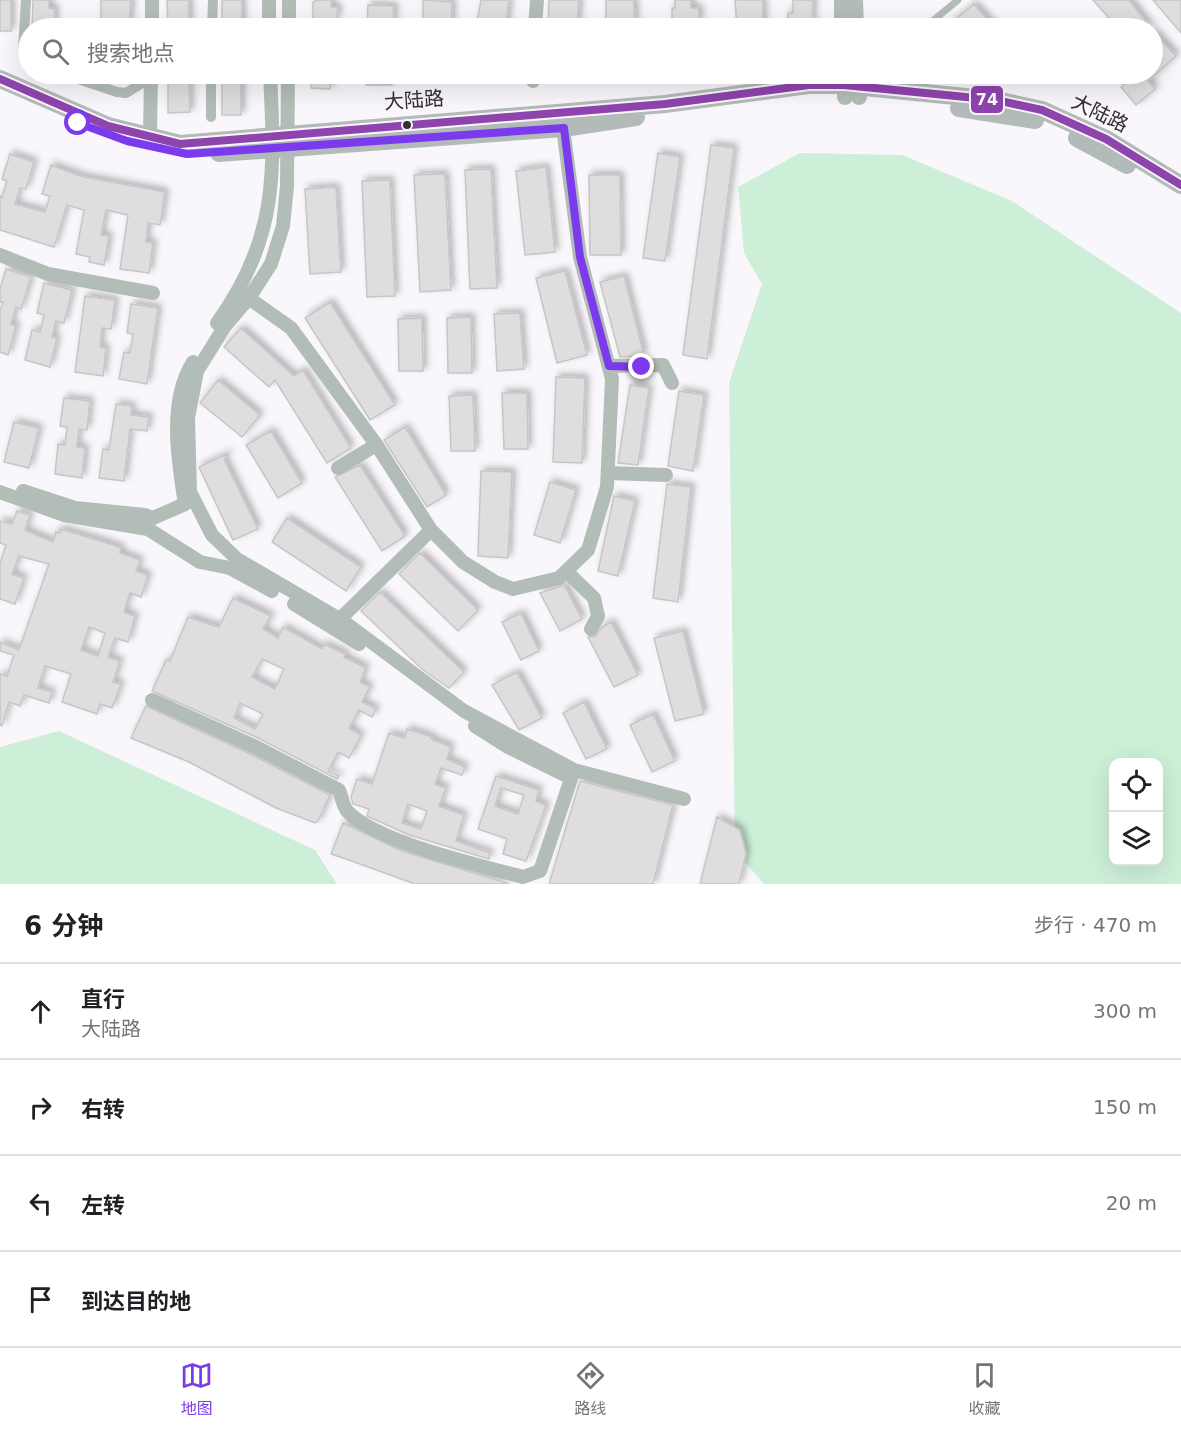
<!DOCTYPE html>
<html lang="zh">
<head>
<meta charset="utf-8">
<style>
	body { margin:0; font-family:"DejaVu Sans","Noto Sans SC",sans-serif; background:#f2f2f2; color:#202124 }
	.controls { position:absolute; right:18px; bottom:18px; display:grid; overflow:hidden; border-radius:12px; box-shadow:0 6px 24px #0002 }
	.controls button { width:54px; height:54px; display:grid; place-items:center; padding:0; border:0; border-bottom:2px solid #e0e0e0; background:#fff; color:#202124; font:30px sans-serif }
	.stop { position:absolute; width:18px; height:18px; margin:-14px; border:4px solid #7c3aed; border-radius:50%; background:#fff }
	.stop.end { background:#7c3aed; border-color:#fff; box-shadow:0 2px 6px #0008 }
	.list { margin:0; padding:0; list-style:none }
	h2 { display:flex; justify-content:space-between; align-items:center; height:78px; margin:0; padding:0 24px; font-size:26px }
	h2 small { font-size:20px; font-weight:400; color:#757577 }
	.list li { display:grid; grid-template-columns:39px 1fr auto; gap:18px; align-items:center; box-sizing:border-box; height:96px; padding:0 24px; border-top:2px solid #e0e0e0 }
	.list b { display:block; font-size:22px; white-space:nowrap }
	.list p { margin:0; font-size:20px; white-space:nowrap; color:#757577 }
	.list em { font-size:20px; font-style:normal; color:#757577 }
	.icon { flex:none; width:33px; height:33px; fill:none; stroke:currentColor; stroke-width:2; stroke-linecap:round; stroke-linejoin:round }
	.map { position:relative; flex:none; width:1181px; height:884px; overflow:hidden }
	.search { position:absolute; background:#fff; box-shadow:0 6px 24px #0002; left:18px; right:18px; top:18px; height:66px; display:flex; align-items:center; gap:15px; box-sizing:border-box; padding:0 21px; border-radius:33px; color:#757577; font-size:22px }
	.sheet { height:462px; background:#fff }
	nav { display:flex; justify-content:space-around; align-items:center; box-sizing:border-box; height:84px; border-top:2px solid #e0e0e0; background:#fff; font-size:16px; color:#757577 }
	nav a { display:grid; justify-items:center; gap:3px }
	nav .on { color:#7c3aed }
	.map>svg:first-child { display:block }
</style>
</head>
<body>
<div class="map">
<svg width="1181" height="884" viewBox="0 0 1181 884">
	<defs>
		<filter id="shadow"><feDropShadow dx="3.5" dy="-3.5" stdDeviation="3" flood-color="#0004"/></filter>
	</defs>
	<rect width="100%" height="100%" fill="#faf7fc"/>
	<path fill="#cdefd8" fill-rule="evenodd" d="M800,153l102,2 110,46 169,112v571h-417l-29,-33 -6,-468 33,-99 -18,-31 -6,-66zM1114,762h44v100h-44z
		M59,731l256,119 22,34h-337v-137z"/>
	<path fill="#dfddde" stroke="#c7c5c6" stroke-width="1.5" fill-rule="evenodd" filter="url(#shadow)" d="M0,0h11v31h-11z
		M33,0h16v8l6,1 -1,15h-4l1,4h-19z
		M101,0h30l-2,28h-28z
		M167,0h22v28h-21z
		M222,0h20v28h-20z
		M317,0h15l-1,7h7l-1,12h-6l1,9h-19v-26z
		M423,0l29,2 -1,26h-25l1,-6 -4,-1z
		M481,0h28l-3,28h-30z
		M549,0h30l-2,28 -29,-2z
		M606,0h28l1,28h-29z
		M675,0h16v8h8v15h-6v5h-18v-6h-3v-14h3z
		M735,0h28v28h-26z
		M793,0h20l-1,28h-25l1,-15h5z
		M1093,0h36l22,28h-33z
		M1153,0h28v33z
		M974,4l21,24h-39l-5,-5z
		M368,5l26,1 -1,19h-3v3h-23z
		M1152,30l24,26 -28,25 7,8 -19,16 -15,-18 16,-13h15z
		M168,74h21l1,38 -22,1z
		M222,74h19v41h-19z
		M312,74h19l-1,15 -19,-1z
		M366,74h26v11h-26z
		M711,145l23,3 -27,211 -24,-4z
		M658,153l22,4 -15,104 -22,-3z
		M10,154l24,8 -8,27 -6,-1 -5,16 22,6 8,2 5,-16 -8,-2 9,-29 29,11 85,16 -5,33 -12,-2 -2,19 7,1 -4,30 -29,-4 8,-54 -22,-5 -5,25 8,1 -5,29 -15,-3 1,-5 -14,-3 8,-44 -17,-5 -13,42 -54,-17v-34l2,1 5,-16 -5,-2z
		M546,167l9,85 -30,3 -9,-84z
		M491,169l6,119 -27,1 -5,-119z
		M445,174l6,116 -31,2 -6,-117z
		M589,175h31l1,80h-31z
		M390,180l5,116 -28,1 -5,-116z
		M336,187l5,85 -31,2 -5,-85z
		M6,269l25,8 -10,32 -5,-2 -5,17 5,2 -8,29 -8,-3v-41l3,-9h-3v-13z
		M565,271l22,84 -30,8 -21,-85z
		M624,276l20,79 -6,1 -18,1 -20,-75z
		M44,283l28,7 -8,33 -8,-2 -4,16 5,1 -7,29 -25,-7 7,-30 8,2 4,-17 -7,-2z
		M85,296l30,4 -4,29 -9,-1 -2,19 6,1 -3,28 -28,-4z
		M330,302l65,103 -25,15 -65,-102z
		M131,304l27,4 -11,76 -28,-5 5,-27 6,1 3,-19 -6,-1z
		M520,313l4,56 -27,2 -3,-57z
		M471,317l1,56h-24l-1,-55z
		M422,318l1,53h-24l-1,-52z
		M241,328l53,48 9,-6 48,78 -24,15 -52,-83 -6,7 -45,-40z
		M556,377l29,1 -3,85 -29,-1z
		M218,380l42,35 -18,22 -42,-34z
		M630,385l19,3 -11,77 -20,-2z
		M679,391l25,4 -11,76 -25,-5z
		M502,393h25l1,56h-24z
		M473,395l2,56h-24l-2,-55z
		M64,398l26,3 -3,29 -8,-1 -2,18 8,1 -3,30 -27,-4 3,-30 7,1 2,-18 -7,-1z
		M116,404l16,2 -1,9 18,2 -2,14 -17,-2 -6,52 -25,-3 4,-29 6,1z
		M14,422l25,6 -10,40 -25,-6z
		M405,427l41,68 -19,12 -43,-67z
		M271,431l31,52 -24,15 -32,-53z
		M229,453l-5,6 34,70 -25,11 -34,-73z
		M360,465l45,71 -23,15 -47,-74z
		M481,471l31,1 -4,86 -30,-2z
		M550,482l26,8 -16,53 -26,-8z
		M667,484l24,3 -13,115 -25,-4z
		M614,496l21,5 -17,75 -20,-5z
		M17,511l13,4 -5,15 28,12 3,-10 4,1 1,-4 46,14 14,5 -1,5 20,7 -4,11 12,4 -7,22 -11,-4 -6,19 11,4 -7,26 -13,-4 -7,19 12,4 -7,21 8,2 -9,24 -12,-4 -3,10 -35,-12 9,-28 -26,-8 -7,22 14,4 -3,11 -25,-8 -4,11 -11,-4 -7,24 -2,-1v-51l7,2 7,-21 -14,-4v-9l19,8 30,-86 -30,-8 -7,18 12,4 -9,26 -15,-5v-36l6,-18 -6,-2v-22l12,3zM89,627l16,6 -7,23 -17,-6z
		M287,518l74,49 -15,24 -74,-49z
		M420,553l58,57 -20,21 -59,-57z
		M564,585l18,34 -22,12 -20,-38z
		M380,592l84,80 -15,16 -26,-18 -62,-59z
		M233,598l38,18 -8,13 15,9 5,-11 39,22 2,-5 21,10 -1,3 22,11 -6,14 10,5 -8,15 14,7 -4,8 -13,-7 -10,18 12,7 -12,23 -11,-6 -10,19 11,5 -2,3 -79,-41 -106,-47 14,-31 4,1 18,-44 31,10zM262,659l22,10 -9,20 -23,-12zM240,703l23,11 -8,15 -21,-11z
		M521,613l18,38 -18,9 -19,-38z
		M611,622l27,53 -24,12 -26,-50 8,-1 6,-9z
		M683,631l21,83 -29,7 -21,-83z
		M517,672l25,46 -23,12 -27,-45z
		M584,702l23,47 -21,10 -23,-46z
		M146,706l104,48 80,41 -12,26 -3,2 -39,-15 -87,-46 -58,-24z
		M653,714l22,47 -23,11 -22,-47z
		M407,729l25,8 -1,2 20,8 -4,12 18,8 -3,8 -21,-7 -6,16 11,4 -7,18 25,9 -8,26 34,12 -1,6 -80,-24 -42,-19 2,-7 -16,-5 -2,-7 6,-18 15,5 17,-51 16,5zM408,804l19,7 -6,18 -19,-6z
		M496,776l43,14 -3,11 10,4 -20,56 -23,-7 4,-15 -29,-10zM501,788l23,7 -6,19 -23,-8z
		M580,781l93,24 -20,79h-104z
		M717,817l23,13 6,23 -7,31h-39z
		M343,823l59,28 108,33h-95l-66,-24 -18,-6z"/>
	<g fill="none" stroke-linecap="round" stroke-linejoin="round">
		<path stroke="#b3bdb8" stroke-width="7" d="M924,28l34,-28"/>
		<path stroke="#b3bdb8" stroke-width="10" d="M26,0l-3,50 5,7
			M212,28l1,-28
			M63,74l54,18 9,1 18,-11
			M211,117v-43"/>
		<path stroke="#b3bdb8" stroke-width="14" d="M269,0v28
			M152,28v-28
			M289,28v-28
			M535,28l2,-28
			M533,81v-7
			M150,136l1,-62
			M0,255l48,19 105,19
			M240,292l51,36 87,119 53,83 32,32 32,20 18,7 46,-11 29,-28 19,-63 5,-108 -32,-122 -18,-137
			M217,323c61,-84 58,-151 53,-249
			M609,366l54,-1 9,18
			M338,468l38,-23
			M608,473l58,2
			M23,491l52,17 70,7 8,3 32,-14c-7,-43 -17,-103 8,-142
			M0,492l64,23 84,14 52,33 30,6 42,23
			M566,571l28,27 4,18 -7,13
			M294,604l65,40
			M340,619l91,-89
			M152,700l102,46 85,44c3,7 4,17 9,22 31,31 131,53 175,65l17,-6 34,-101 -110,-59 -121,-90 -106,-62 -25,-24 -22,-43 -2,-74 9,-47 28,-45 24,-28 22,-34 12,-38 4,-40 1,-112
			M475,726l33,21 63,31
			M574,770l110,29"/>
		<path stroke="#b3bdb8" stroke-width="16" d="M842,0v28
			M855,0l1,28
			M844,74l1,23
			M858,74l1,23"/>
		<path stroke="#b2bbb7" stroke-width="18" d="M0,79l108,47 72,18 485,-40 144,-19h35l152,15 46,10 64,29 75,46
			M959,108l76,12
			M1077,138l50,27
			M219,153l345,-25 72,-11"/>
		<g stroke="#fbf6fd" stroke-width="12">
			<path id="bus-1" d="M0,79l108,47 72,18 485,-40 144,-19h35l152,15 46,10 64,29 75,46"/>
		</g>
		<use href="#bus-1" stroke="#8e44ad" stroke-width="8"/>
	</g>
	<g fill="none" stroke-linecap="round" stroke-linejoin="round">
		<path stroke="#7c3aed" stroke-width="8" d="M78,123l49,18 60,13 377,-26 16,129 29,109 33,1"/>
	</g>
	<circle fill="#323032" stroke="#fbf6fd" stroke-width="2" cx="407" cy="125" r="5"/>
	<g text-anchor="middle" dominant-baseline="central" stroke-width="4.5" stroke-linejoin="round" paint-order="stroke">
		<g font-size="20" fill="#323032" stroke="#fbf6fd">
			<text transform="translate(414 100) rotate(-4)">大陆路</text>
			<text transform="translate(1100 113) rotate(26)">大陆路</text>
		</g>
	</g>
	<rect stroke="#fbf6fd" stroke-width="2" x="970" y="85" width="34" height="29" rx="6" fill="#8e44ad"/>
	<g font-size="16" text-anchor="middle" font-weight="bold" fill="#fff">
		<text x="987" y="105">74</text>
	</g>
</svg>
<div class="controls">
<button><svg class="icon" aria-label="locate" viewBox="0 0 24 24"><circle cx="12" cy="12" r="6"/><path d="M12 2v4M12 18v4M2 12h4M18 12h4"/></svg></button>
<button><svg class="icon" aria-label="layers" viewBox="0 0 24 24"><path d="M12 4l9 5-9 5-9-5zM3 14l9 5 9-5"/></svg></button>
</div>
<div class="stop" style="left:78px;top:123px"></div>
<div class="stop end" style="left:642px;top:367px"></div>
<div class="search"><svg class="icon" aria-label="search" viewBox="0 0 24 24"><circle cx="10" cy="10" r="6"/><path d="M15 15l6 6"/></svg>搜索地点</div>
</div>
<section class="sheet">
<h2>6 分钟<small>步行 · 470 m</small></h2>
<ul class="list">
<li><svg class="icon" aria-label="ahead" viewBox="0 0 24 24"><path d="M12 20V5M6 11l6-6 6 6"/></svg><div><b>直行</b><p>大陆路</p></div><em>300 m</em></li>
<li><svg class="icon" aria-label="right" viewBox="0 0 24 24"><path d="M7 20v-9h11M14 6l5 5-5 5"/></svg><div><b>右转</b></div><em>150 m</em></li>
<li><svg class="icon" aria-label="left" viewBox="0 0 24 24"><path d="M17 20v-9H6M10 6l-5 5 5 5"/></svg><div><b>左转</b></div><em>20 m</em></li>
<li><svg class="icon" aria-label="arrive" viewBox="0 0 24 24"><path d="M6 21V4h12l-3 4 3 4H6"/></svg><div><b>到达目的地</b></div></li>
</ul>
</section>
<nav>
<a class="on"><svg class="icon" aria-label="map" viewBox="0 0 24 24"><path d="M3 6l6-2 6 2 6-2v14l-6 2-6-2-6 2zM9 4v14M15 6v14"/></svg>地图</a>
<a><svg class="icon" aria-label="directions" viewBox="0 0 24 24"><path d="M12 3l9 9-9 9-9-9zM9 14v-3h6M13 9l2 2-2 2"/></svg>路线</a>
<a><svg class="icon" aria-label="saved" viewBox="0 0 24 24"><path d="M7 4h10v16l-5-4-5 4z"/></svg>收藏</a>
</nav>
</body>
</html>
